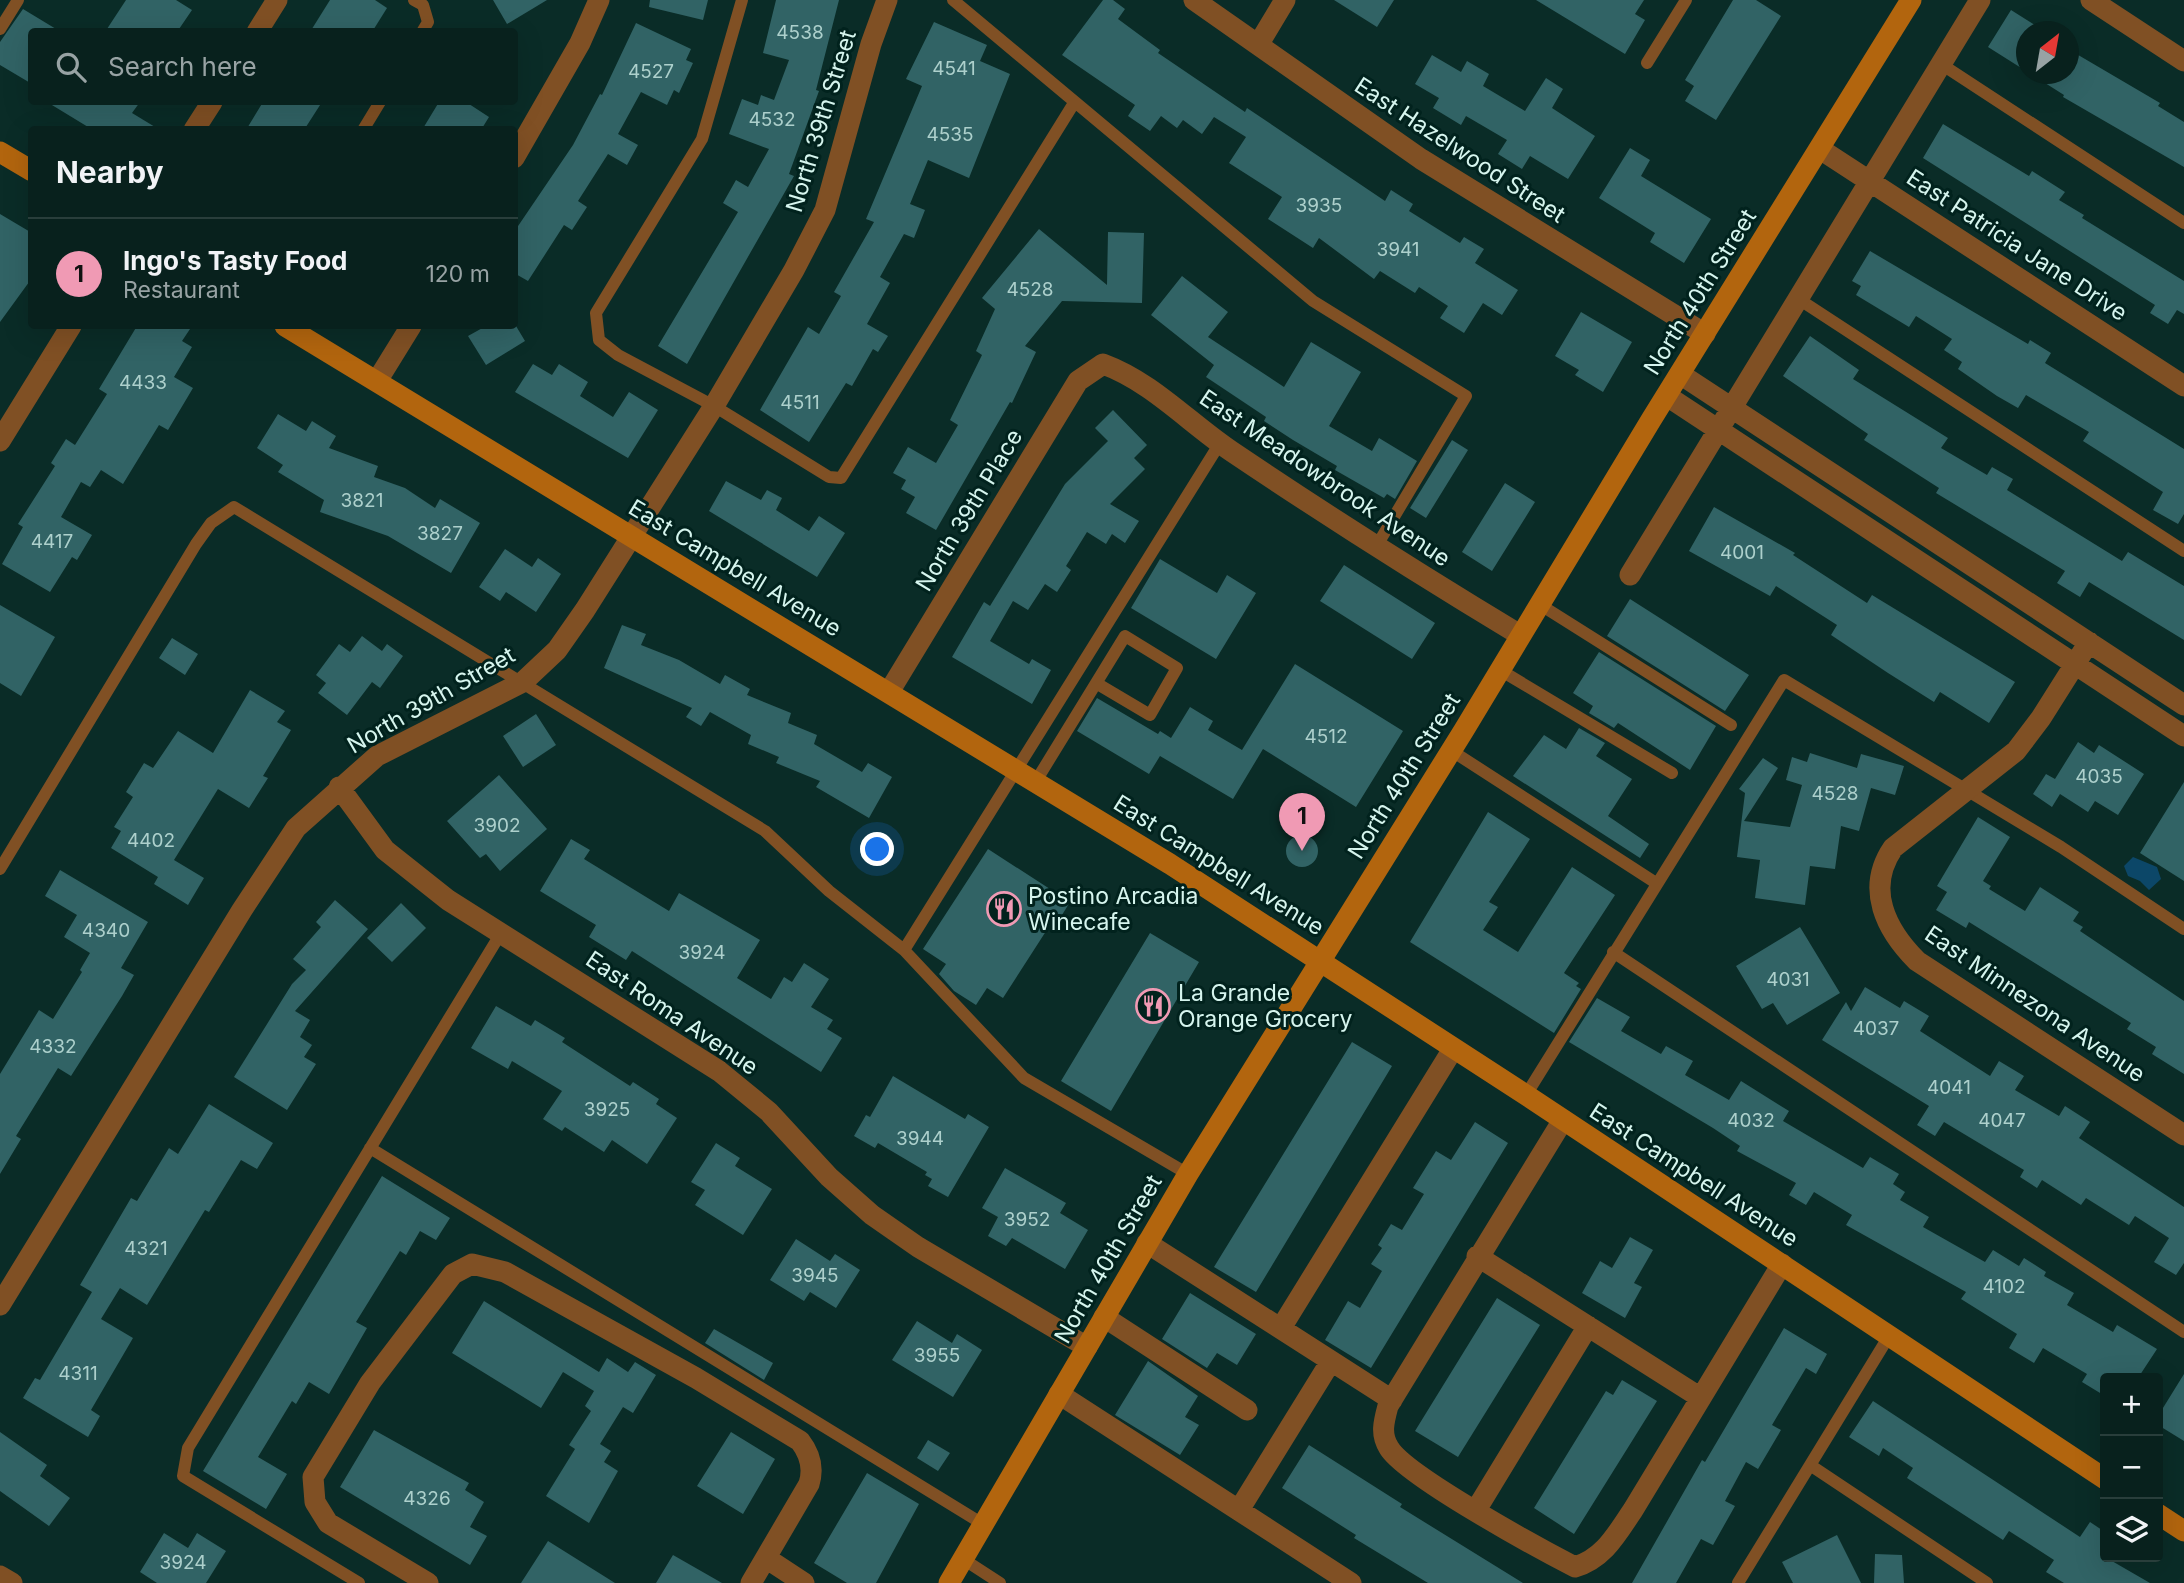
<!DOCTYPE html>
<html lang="en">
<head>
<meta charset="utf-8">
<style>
	body { margin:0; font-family:Inter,sans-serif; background:#112926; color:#f1f3f6 }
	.controls { position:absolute; right:21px; bottom:21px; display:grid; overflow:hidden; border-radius:7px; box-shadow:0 7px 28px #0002 }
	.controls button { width:63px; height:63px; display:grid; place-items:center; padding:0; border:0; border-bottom:2px solid #293e3b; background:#08211d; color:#f1f3f6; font:35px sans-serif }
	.compass { position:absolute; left:2016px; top:21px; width:63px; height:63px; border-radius:50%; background:#08211d; box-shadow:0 7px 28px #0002; rotate:31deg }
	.you { position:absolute; left:878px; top:850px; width:24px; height:24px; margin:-18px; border:5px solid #fff; border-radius:50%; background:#1a73e8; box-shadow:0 0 0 10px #1a73e833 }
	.badge { display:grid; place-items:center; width:46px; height:46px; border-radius:50%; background:#f09ab4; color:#111; font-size:23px; font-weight:700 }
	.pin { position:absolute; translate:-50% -58px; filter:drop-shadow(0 2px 4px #0008) }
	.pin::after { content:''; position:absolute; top:37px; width:24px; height:21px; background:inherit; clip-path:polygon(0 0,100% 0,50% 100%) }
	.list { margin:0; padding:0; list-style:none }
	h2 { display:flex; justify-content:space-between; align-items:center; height:91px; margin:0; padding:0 28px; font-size:30px }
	h2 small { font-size:23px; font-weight:400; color:#98a3a4 }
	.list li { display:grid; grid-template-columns:46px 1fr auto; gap:21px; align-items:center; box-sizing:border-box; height:112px; padding:0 28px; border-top:2px solid #293e3b }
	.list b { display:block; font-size:26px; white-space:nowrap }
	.list p { margin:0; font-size:23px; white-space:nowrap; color:#98a3a4 }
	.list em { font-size:23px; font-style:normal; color:#98a3a4 }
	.icon { flex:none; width:38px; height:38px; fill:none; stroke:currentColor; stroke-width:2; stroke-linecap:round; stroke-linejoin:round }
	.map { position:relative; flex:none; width:2184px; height:1583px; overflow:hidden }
	.search { position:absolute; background:#08211d; box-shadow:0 7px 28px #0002; left:28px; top:28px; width:490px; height:77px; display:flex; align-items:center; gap:18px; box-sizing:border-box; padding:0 24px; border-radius:7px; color:#98a3a4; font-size:26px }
	.panel { position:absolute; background:#08211d; box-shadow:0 7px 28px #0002; left:28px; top:126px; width:490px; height:203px; border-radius:7px }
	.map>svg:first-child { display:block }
</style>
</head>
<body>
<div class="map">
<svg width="2184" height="1583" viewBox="0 0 2184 1583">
	<rect width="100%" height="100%" fill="#0a2c27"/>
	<path fill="#0c4768" d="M2133,857l24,10 4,12 -12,11 -9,-9 -12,-5 -4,-10z"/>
	<path fill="#316365" d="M126,0h50l16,10 -15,22h-72z
		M330,0h45l12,8 -15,24h-62z
		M493,0h54l-40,24z
		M650,0h58l-5,20 -54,-13z
		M776,0h63l-23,90 3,1 -30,83 5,2 -107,188 -29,-18 80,-134 -15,-9 13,-23 12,7 21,-38 -40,-15 13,-35 16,6 3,-10 13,5 15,-40 -26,-7z
		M1103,0h10l12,9 -7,10 42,31 -2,3 87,59 2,-4 138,93 6,-11 22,14 -4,7 51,32 4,-6 20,12 -9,14 43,27 -16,25 -19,-12 -19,30 -24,-15 8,-12 -29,-19 -4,6 -35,-22 -6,8 -55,-41 -6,10 -45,-29 14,-22 -53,-34 17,-26 -32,-20 -12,17 -19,-14 -6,8 -16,-12 -11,15 -22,-15 7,-11 -73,-50z
		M1334,0h60l-17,27z
		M1536,0h108l-9,14 10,6 -20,34z
		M1733,0h23l25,16 -65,104 -31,-19 9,-15 -9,-6z
		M23,9l38,23h-29v52l-32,-19v-23z
		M2011,10l35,22h-20v39l-38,-24z
		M934,22l53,23 -7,16 30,13 -41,104 -41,-18 -18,44 15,6 -11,28 -10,-4 -24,43 10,6 -23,41 21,12 -10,16 -5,-3 -21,37 -6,-3 -37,59 -49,-32 48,-83 11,7 22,-38 -7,-4 40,-70 -8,-3 56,-133 -16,-7z
		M636,23l55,26 -5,11 7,3 -14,30 -5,-3 -7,15 -26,-13 -23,42 20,11 -11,20 -19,-11 -30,47 9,6 -15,23 -8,-5 -36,56 -14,-8v-41l59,-87 27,-51 2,1z
		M2068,49l92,54 -2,3 26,16v45l-121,-70 1,-2 -33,-21h37z
		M1432,55l29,17 6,-11 22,13 -6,12 42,25 21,-33 17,11 -11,19 43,28 -27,43 -38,-23 -8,13 -24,-15 9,-14 -41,-24 -5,9 -28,-17 6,-10 -24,-14z
		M47,102h93l-8,11 28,17h-67z
		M263,102h59l-18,28h-58z
		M439,102h27l23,15 -8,13h-59z
		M1943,124l86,52 3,-5 33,21 -6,8 25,15 -2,3 102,63v33l-7,-4 -9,14 -18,-11 5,-8 -232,-147z
		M1630,148l20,12 -9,16 70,43 -27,44 -34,-21 5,-9 -56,-35z
		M0,214l32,19v45l-32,44z
		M1039,229l68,56 1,-53 36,1 -2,70 -80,-2 -37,45 11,6 -24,51 -2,-1 -74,128 -30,-17 9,-16 -14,-8 5,-9 -13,-7 15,-26 28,16 22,-38 -8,-5 32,-65 -6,-4 19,-42 -13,-11z
		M1870,251l158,93 2,-4 21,13 -6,10 139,86v65l-6,10 -25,-14 10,-18 -80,-51 6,-9 -63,-37 -8,13 -21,-12 -39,-27 4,-7 -18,-12 8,-11 -36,-23 -7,11 -53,-32 5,-9 -9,-5z
		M1182,276l46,36 -20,25 76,50 27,-45 50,30 -32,54 43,25 7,-13 38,23 -22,38 -8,-5 -3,4 -49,-28 2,-4 -44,-26 -29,-19 2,-4 -60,-40 8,-12 -63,-50z
		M1581,312l51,30 -29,50 -28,-17 4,-5 -24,-14z
		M137,326h55l-10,15 10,6 -18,30 19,11 -25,42 -9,-5 -36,59 -22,-14 -11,17 -9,-5 -20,35 31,18 -15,25 -5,-3 -22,35 -48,-28 21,-37 -5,-3 37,-58 -4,-3 15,-24 9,6 32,-51 -8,-5z
		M486,326h30l9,15 -39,24 -18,-29z
		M1810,336l49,34 -6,9 95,59 -7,10 46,27 5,-8 21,12 -6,11 115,71 6,-9 56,34v54l-95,-58 -9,15 -23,-14 8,-12 -129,-78 3,-5 -75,-48 4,-6 -85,-58z
		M533,364l19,11 7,-11 29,18 -8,14 33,21 16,-25 29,18 -30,48 -113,-66z
		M1113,410l34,35 -13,13 11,11 -35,35 29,17 -14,22 -13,-9 -6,10 -19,-12 -21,34 5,4 -14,22 -12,-8 -17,26 -15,-9 -23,40 39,23 3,-5 19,11 -19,34 -80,-47 32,-55 6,4 75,-122 43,-43 -13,-13z
		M278,414l28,17 6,-10 24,15 -7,12 49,18 -4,11 31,11 30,20 5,-9 40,24 -29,50 -63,-37 -68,-24 4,-12 -46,-28 5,-7 -26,-17z
		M1452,440l16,10 -42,68 -16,-10z
		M726,481l35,19 6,-10 15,8 -6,12 33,21 10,-15 26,17 -28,44 -108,-66z
		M1505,483l30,19 -43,69 -30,-19z
		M1714,507l81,46 -2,2 74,48 5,-8 143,87 -26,41 -49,-31 -6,10 -46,-29 -57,-38 6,-10 -61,-39 -6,10 -81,-45z
		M505,549l27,18 6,-9 23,16 -25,38 -30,-20 -6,9 -21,-14z
		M1160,559l57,34 10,-18 29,18 -40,66 -85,-51z
		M1344,565l91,58 -23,36 -92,-58z
		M1630,599l119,76 -24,36 -118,-75z
		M0,605l55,32 -34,59 -21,-13z
		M622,625l24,9 -5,11 38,15 41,24 5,-9 25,14 -3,6 44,18 -3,10 29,12 -3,9 48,28 6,-9 24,14 -23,41 -53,-31 4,-6 -44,-18 3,-6 -31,-13 3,-9 -41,-23 -9,14 -15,-9 6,-9 -88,-40z
		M362,636l20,15 5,-7 16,12 -23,32 -8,-6 -25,33 -29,-22 8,-10 -10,-8 23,-31 11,8z
		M172,638l26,16 -13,21 -26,-17z
		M1599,652l117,74 -26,44 -72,-47 -4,5 -25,-15 4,-7 -20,-13z
		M1295,664l108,67 -47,76 -93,-58 -30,50 -73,-43 -11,18 -72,-43 20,-33 61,36 2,-3 11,7 19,-31 23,14 -5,9 34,20z
		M250,690l35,21 -8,11 14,8 -28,46 5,2 -19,30 -31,-19 -44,71 30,18 -16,27 -34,-21 4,-7 -47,-29 10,-17 -7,-4 19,-30 -7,-5 18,-29 9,5 25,-37 35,22z
		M536,714l20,31 -33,22 -20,-31z
		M1579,728l26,15 -9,13 36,23 -24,37 41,28 -9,14 -127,-82 31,-41 22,14z
		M2078,742l16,11 5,-8 45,29 -26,41 -23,-14 -7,11 -28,-18 -8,13 -19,-13 13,-20 9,5z
		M1810,753l47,15 4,-14 43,12 -9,29 -24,-7 -12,43 -18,-5 -6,43 -25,-3 -5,39 -50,-7 5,-38 -23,-3 8,-64 -6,-4 24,-31 15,10 -34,53 46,6 12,-42 -16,-5 6,-23 15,5z
		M499,775l48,54 -47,42 -14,-17 -6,4 -33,-37z
		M2184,782v99l-44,-28z
		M1488,812l42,27 -41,63 9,5 -15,23 35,22 54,-85 43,28 -51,78 15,10 -3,3 5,3 -27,44 -144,-91z
		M1978,817l32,20 -27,44 8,5 -2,3 36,22 15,-24 39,25 -6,9 10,6 -3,4 104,70v73l-32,-20 4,-7 -29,-18 4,-6 -162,-101 -3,6 -30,-18 11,-18 -10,-6z
		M1286 851a16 16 0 1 1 32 0a16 16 0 1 1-32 0Z
		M571,839l19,11 -6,9 85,52 10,-18 81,47 -23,38 34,21 13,-22 8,5 12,-19 25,16 -18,28 22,13 -6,9 15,9 -21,34 -189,-121 -6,9 -37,-23 7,-12 -56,-34z
		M988,849l82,53 -16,26 -4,-3 -47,73 -16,-10 -11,17 -22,-14 -15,-17 7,-10 -23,-15z
		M60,870l88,52 -27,46 13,7 -12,21 -51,80 -13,-8 -42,68 5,3 -21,35v-100l39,-64 14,9 29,-47 -2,-2 10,-17 -26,-16 13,-22 -32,-19z
		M335,900l33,29 -73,82 15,9 -10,17 12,8 -8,12 12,7 -29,46 -53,-33 58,-93 14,-14 -13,-11 28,-32 -5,-5z
		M401,903l25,25 -34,34 -25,-24z
		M1800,927l40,66 -53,32 -14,-22 -11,6 -26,-43z
		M1150,933l49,29 -88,149 -50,-30z
		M1865,987l35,21 4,-7 25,15 -9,15 70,45 9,-15 25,15 -9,14 44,26 6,-10 25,16 -11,16 105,69v56l-8,12 -22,-13 15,-24 -34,-22 -6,9 -43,-27 -5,7 -39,-25 -5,8 -17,-11 4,-7 -80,-48 -9,14 -18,-11 12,-19 -107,-66 24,-38 5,9z
		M1597,998l33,19 -9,14 40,23 5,-8 27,15 -8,14 44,25 12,-19 48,30 -6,10 80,47 7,-11 29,17 -6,10 12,8 -5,8 29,17 -6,10 62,35 8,-12 26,16 5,-8 22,14 -2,4 30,17 -7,12 46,27 4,-7 40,24 -19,29h-33v18l-23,-14 5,-8 -44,-26 -9,15 -25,-15 8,-14 -56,-35 5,-7 -120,-67 6,-10 -38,-23 -8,13 -17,-10 7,-12 -59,-32 3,-5 -27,-18 -144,-86z
		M496,1006l35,20 4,-6 30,18 -3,4 68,44 3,-4 26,17 -3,5 21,14 -30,46 -35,-24 -8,12 -39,-25 -3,4 -19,-12 19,-28 -50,-30 -4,8 -37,-21z
		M1352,1042l40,24 -136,226 -42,-25z
		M893,1076l72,43 3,-5 21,13 -41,70 -20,-11 4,-7 -7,-4 2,-3 -49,-29 -3,5 -21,-12 12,-21 4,2z
		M209,1104l64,39 -16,26 -16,-9 -32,52 -4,-2 -58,95 -27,-17 -19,31 32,19 -42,72 9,6 -12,21 -65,-39 12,-20 5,2 52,-88 -12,-7 51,-87 6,3 32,-53 9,6z
		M1475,1122l33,21 -137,225 -46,-28 23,-39 12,7 22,-37 -11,-7 11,-16 -4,-3 13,-21 11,6 22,-36 -11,-6 23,-37 15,9z
		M716,1143l24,15 -5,8 37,23 -29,46 -48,-30 10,-15 -14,-8z
		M1005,1168l61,35 -6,10 28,17 -23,39 -53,-31 -6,8 -18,-10 10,-19 -16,-9z
		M382,1176l68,42 -14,22 -16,-9 -14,24 -6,-4 -44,71 11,6 -38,66 -20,-12 -13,22 -4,-3 -34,56 29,17 -21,35 -63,-38z
		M1630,1237l23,13 -19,33 8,4 -17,31 -43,-25 18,-32 12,7z
		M796,1239l34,22 5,-7 25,16 -24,38 -26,-16 -6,9 -34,-21z
		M1190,1293l66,41 -19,31 -20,-12 -10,15 -45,-29z
		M1497,1298l43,27 -82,132 -43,-26z
		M484,1301l115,71 8,-14 21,14 7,-10 21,13 -23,38 -10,-6 -23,37 11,7 -7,11 14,9 -29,52 -43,-27 29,-47 -6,-4 22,-34 -6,-5 9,-15 -31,-19 -22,36 -89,-55z
		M917,1321l35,22 5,-9 25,16 -29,47 -61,-37z
		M1784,1328l43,26 -11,20 -10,-6 -34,57 9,5 -23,39 -12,-7 -21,39 10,5 -22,39 -12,-6 -25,44h-44l70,-123 3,2z
		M714,1329l59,34 -9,17 -59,-37z
		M1148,1361l50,35 -13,21 14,8 -19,30 -65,-40z
		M2184,1374v67l-26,-16v-9z
		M1622,1380l35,21 -83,133 -40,-26 72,-117 7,4z
		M1873,1401l207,136 10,-15 15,10v25l45,26h-86l-18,-11 8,-12 -45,-29 -6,9 -96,-62 6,-10 -30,-20 -4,8 -30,-19z
		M374,1430l95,53 -4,7 19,12 -14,25 17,9 -17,29 -130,-78z
		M0,1432l47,33 -7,11 30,22 -21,28 -49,-35z
		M731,1432l44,27 -32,55 -46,-28z
		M928,1440l22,13 -12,18 -21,-13z
		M1309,1445l93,59 -2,3 123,76h-95l-74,-45 2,-3 -74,-47z
		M867,1473l52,31 -43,79h-29l-33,-20z
		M164,1533l24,15 9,-15 29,18 -20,32h-49l-17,-11z
		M1837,1535l24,48h-68l-11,-21z
		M548,1541l67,42h-94z
		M1875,1554l27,1 2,28h-30z
		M673,1555l49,28h-66z"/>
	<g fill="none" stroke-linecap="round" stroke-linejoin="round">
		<path stroke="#805024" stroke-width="12" d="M414,0l9,5 5,17 -6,10
			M742,0l-40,139 -106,174 3,27 19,15 96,51 115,71 12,1 233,-375
			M953,0l360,301 153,95 -90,151
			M0,29l18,-29
			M1647,63l39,-63
			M1941,64l243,159
			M363,130l17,-28
			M1797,298l387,253
			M1539,604l192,121
			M1500,670l172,103
			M1452,751l204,132
			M1036,781l89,-145 52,32 -27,47 -54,-32
			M0,869l196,-325 15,-21 23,-16 531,324 64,60 75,59 120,128 164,96
			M904,950l316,-507
			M1613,952l571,380
			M1526,1095l258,-415 277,167 123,82
			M370,1148l613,376
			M1810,1465l177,118
			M963,1559l37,24
			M359,1583l-176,-107 5,-28 313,-515
			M1738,1583l151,-247"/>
		<path stroke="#805024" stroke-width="21" d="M1194,0l227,159 284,175
			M2091,0l93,61
			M257,32l20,-32
			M1258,45l27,-45
			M194,130l18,-28
			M1820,149l364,237
			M514,158l66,-115 19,-43
			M1680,374l504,331
			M377,381l34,-55
			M1667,396l517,340
			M0,441l71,-115
			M1630,575l350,-575
			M2089,642l-48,76 -25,33 -123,97c-28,41 -7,82 24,113l267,174
			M889,692l189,-311 25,-17c49,18 85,58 128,87 95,64 191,125 289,184
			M339,787l46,63 63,50 271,171 50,41 60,65 43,38 46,32 169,100
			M1563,1120l-175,286c-4,15 -8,28 1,42 17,28 151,101 186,119 29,-9 41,-32 58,-57l149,-246
			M1147,1243l245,157
			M1477,1256l224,142
			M0,1305l242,-395 54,-82 81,-72 146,-74 34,-32 28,-40 129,-204 80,-136 31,-60 46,-166 16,-44
			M1104,1317l143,93
			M1281,1328l172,-279
			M1059,1394l292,189
			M1239,1510l92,-149
			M1476,1510l112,-184
			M766,1558l38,25
			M0,1576l12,7
			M428,1583l-100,-60 -13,-21 -2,-25 57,-94 83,-109 19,-10 33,8 191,106 104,63c10,13 14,27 9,43l-58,99"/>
		<path stroke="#b2650e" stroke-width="21" d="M0,152l32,19
			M285,326l885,538 356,231 579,384
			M2158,1514l26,17
			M949,1583l239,-409 276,-444 187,-310 260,-420"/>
	</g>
	<defs>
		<g id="restaurant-ring" transform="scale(1.75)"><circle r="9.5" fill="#01221d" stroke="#f09ab4" stroke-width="1.5"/><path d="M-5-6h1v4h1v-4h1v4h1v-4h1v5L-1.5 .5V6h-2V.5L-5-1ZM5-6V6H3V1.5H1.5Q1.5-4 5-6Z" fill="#f09ab4"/></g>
	</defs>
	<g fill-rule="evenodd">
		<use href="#restaurant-ring" x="1004" y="909"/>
		<use href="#restaurant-ring" x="1153" y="1006"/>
	</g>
	<g text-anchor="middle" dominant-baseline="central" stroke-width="6" stroke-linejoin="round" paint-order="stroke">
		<g font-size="19" fill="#add0cc">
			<text x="800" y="32">4538</text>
			<text x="954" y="68">4541</text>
			<text x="651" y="71">4527</text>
			<text x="772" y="119">4532</text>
			<text x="950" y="134">4535</text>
			<text x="1319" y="205">3935</text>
			<text x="1398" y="249">3941</text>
			<text x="1030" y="289">4528</text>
			<text x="143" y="382">4433</text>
			<text x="800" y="402">4511</text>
			<text x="362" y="500">3821</text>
			<text x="440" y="533">3827</text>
			<text x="52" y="541">4417</text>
			<text x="1742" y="552">4001</text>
			<text x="1326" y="736">4512</text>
			<text x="2099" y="776">4035</text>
			<text x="1835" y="793">4528</text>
			<text x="497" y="825">3902</text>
			<text x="151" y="840">4402</text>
			<text x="106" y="930">4340</text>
			<text x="702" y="952">3924</text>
			<text x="1788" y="979">4031</text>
			<text x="1876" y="1028">4037</text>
			<text x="53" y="1046">4332</text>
			<text x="1949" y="1087">4041</text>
			<text x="607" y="1109">3925</text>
			<text x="1751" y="1120">4032</text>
			<text x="2002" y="1120">4047</text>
			<text x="920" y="1138">3944</text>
			<text x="1027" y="1219">3952</text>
			<text x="146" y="1248">4321</text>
			<text x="815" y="1275">3945</text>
			<text x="2004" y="1286">4102</text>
			<text x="937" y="1355">3955</text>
			<text x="78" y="1373">4311</text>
			<text x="427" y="1498">4326</text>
			<text x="183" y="1562">3924</text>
		</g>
		<g font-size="23" fill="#d6f5ee" stroke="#01221d">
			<text transform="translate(821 121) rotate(-73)">North 39th Street</text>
			<text transform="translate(1460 150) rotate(33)">East Hazelwood Street</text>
			<text transform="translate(2017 245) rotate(33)">East Patricia Jane Drive</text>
			<text transform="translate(1700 292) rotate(-58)">North 40th Street</text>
			<text transform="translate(1325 478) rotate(34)">East Meadowbrook Avenue</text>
			<text transform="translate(969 510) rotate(-59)">North 39th Place</text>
			<text transform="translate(735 568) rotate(31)">East Campbell Avenue</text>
			<text transform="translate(431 700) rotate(-30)">North 39th Street</text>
			<text transform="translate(1404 776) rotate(-58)">North 40th Street</text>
			<text transform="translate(1219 865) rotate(32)">East Campbell Avenue</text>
			<text transform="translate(2035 1004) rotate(34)">East Minnezona Avenue</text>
			<text transform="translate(672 1013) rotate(34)">East Roma Avenue</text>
			<text transform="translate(1694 1175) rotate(33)">East Campbell Avenue</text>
			<text transform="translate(1108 1259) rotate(-60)">North 40th Street</text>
		</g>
		<g font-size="23" fill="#d6f5ee" stroke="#01221d" text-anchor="start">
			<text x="1028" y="896">Postino Arcadia<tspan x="1028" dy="26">Winecafe</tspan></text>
			<text x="1178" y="993">La Grande<tspan x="1178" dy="26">Orange Grocery</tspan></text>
		</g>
	</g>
</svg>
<div class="controls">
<button>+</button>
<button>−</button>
<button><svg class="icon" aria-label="layers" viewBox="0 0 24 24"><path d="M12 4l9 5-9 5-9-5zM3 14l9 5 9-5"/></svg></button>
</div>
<svg class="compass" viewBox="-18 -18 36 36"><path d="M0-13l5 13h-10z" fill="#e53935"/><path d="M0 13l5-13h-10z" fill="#98a3a4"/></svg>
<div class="you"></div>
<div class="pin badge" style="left:1302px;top:851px">1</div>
<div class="search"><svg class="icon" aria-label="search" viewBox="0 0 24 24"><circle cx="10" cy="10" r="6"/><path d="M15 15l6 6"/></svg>Search here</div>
<section class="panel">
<h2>Nearby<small></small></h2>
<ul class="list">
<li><span class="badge">1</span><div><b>Ingo's Tasty Food</b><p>Restaurant</p></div><em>120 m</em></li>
</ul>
</section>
</div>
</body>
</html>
